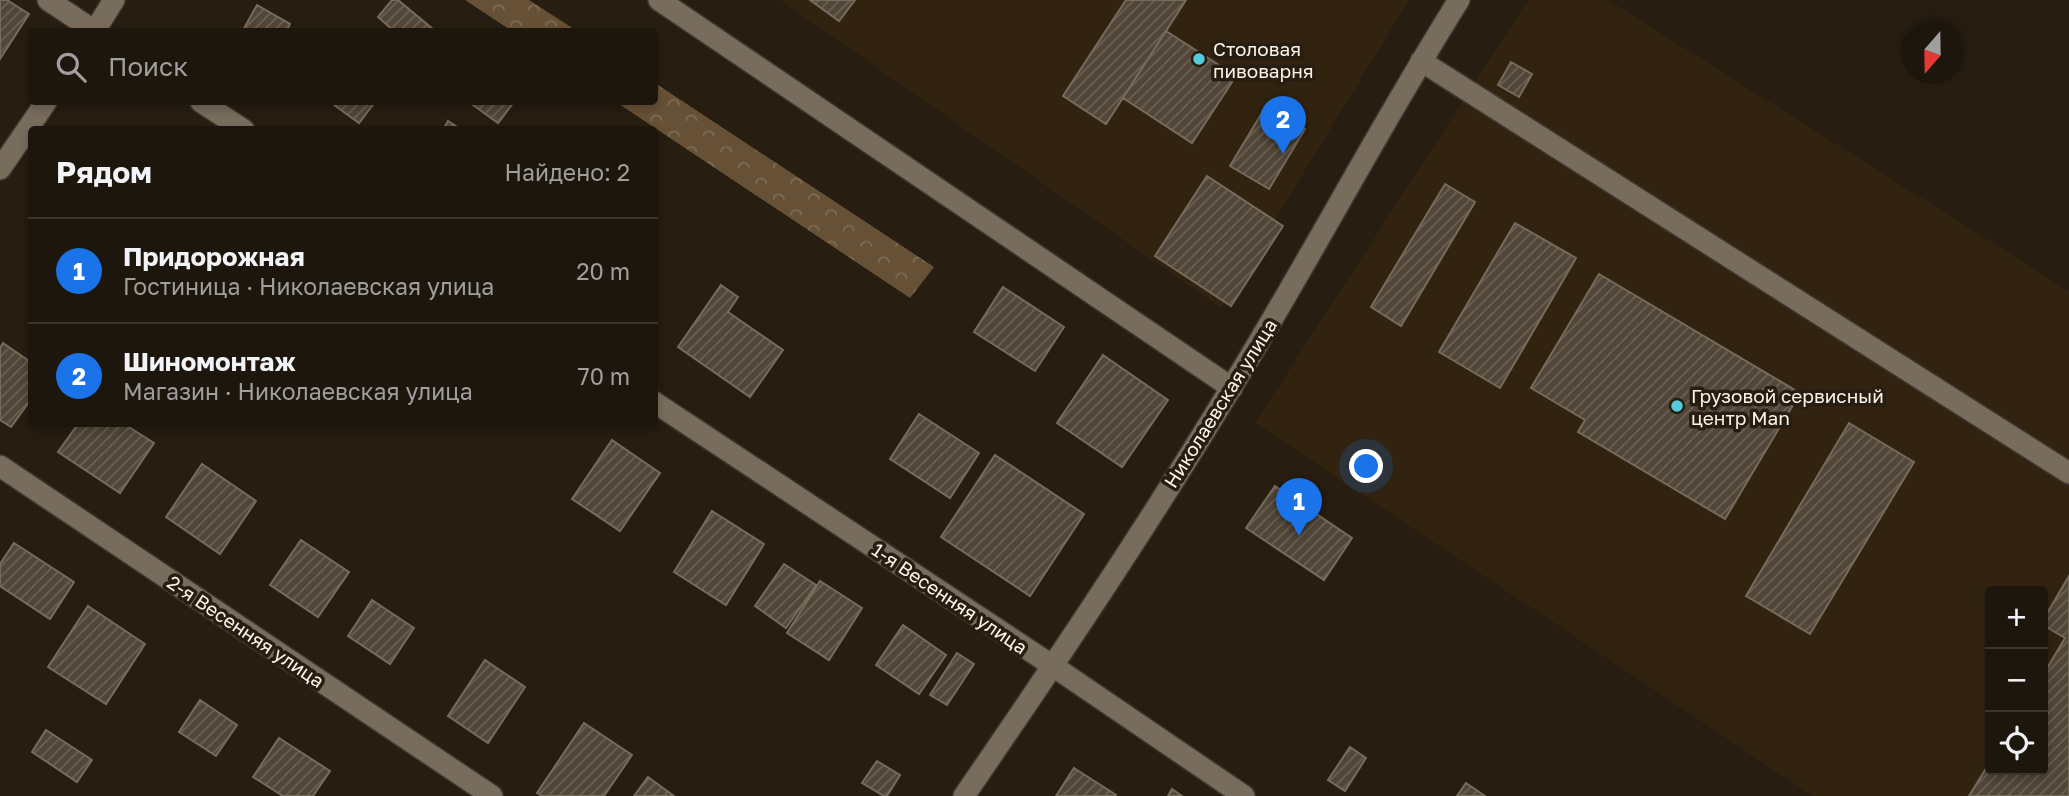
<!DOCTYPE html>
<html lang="ru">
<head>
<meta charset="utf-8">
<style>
	body { margin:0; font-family:"Golos Text",sans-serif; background:#251f16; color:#f1f3f6 }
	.controls { position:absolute; right:21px; bottom:21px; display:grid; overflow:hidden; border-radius:7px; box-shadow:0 4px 10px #0003 }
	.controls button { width:63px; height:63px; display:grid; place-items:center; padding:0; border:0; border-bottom:2px solid #3b352e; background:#1d160d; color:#f1f3f6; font:35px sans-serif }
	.compass { position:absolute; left:1901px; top:21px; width:63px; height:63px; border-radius:50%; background:#1d160d; box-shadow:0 4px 10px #0003; rotate:200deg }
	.you { position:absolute; left:1367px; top:467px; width:24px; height:24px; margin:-18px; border:5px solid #fff; border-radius:50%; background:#1a73e8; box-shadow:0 0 0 10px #1a73e833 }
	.badge { display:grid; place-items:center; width:46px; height:46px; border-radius:50%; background:#1a73e8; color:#fff; font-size:23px; font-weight:700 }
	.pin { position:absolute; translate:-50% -58px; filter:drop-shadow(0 2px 4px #0008) }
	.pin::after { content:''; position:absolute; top:37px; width:24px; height:21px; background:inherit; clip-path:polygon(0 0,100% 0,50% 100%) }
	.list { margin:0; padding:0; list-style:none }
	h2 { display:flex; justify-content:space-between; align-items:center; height:91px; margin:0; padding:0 28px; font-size:30px }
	h2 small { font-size:23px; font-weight:400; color:#a09f9d }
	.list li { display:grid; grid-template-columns:46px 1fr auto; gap:21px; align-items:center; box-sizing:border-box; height:105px; padding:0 28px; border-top:2px solid #3b352e }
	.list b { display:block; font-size:26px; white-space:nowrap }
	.list p { margin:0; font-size:23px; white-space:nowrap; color:#a09f9d }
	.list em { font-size:23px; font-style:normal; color:#a09f9d }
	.icon { flex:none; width:38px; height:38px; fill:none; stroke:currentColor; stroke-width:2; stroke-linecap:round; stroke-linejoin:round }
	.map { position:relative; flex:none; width:2069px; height:796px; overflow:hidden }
	.search { position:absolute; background:#1d160d; box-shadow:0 4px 10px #0003; left:28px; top:28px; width:630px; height:77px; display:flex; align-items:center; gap:18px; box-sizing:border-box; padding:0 24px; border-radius:7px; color:#a09f9d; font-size:26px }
	.panel { position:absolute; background:#1d160d; box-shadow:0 4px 10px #0003; left:28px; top:126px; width:630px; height:301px; border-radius:7px }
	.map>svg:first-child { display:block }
</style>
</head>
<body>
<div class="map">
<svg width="2069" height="796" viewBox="0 0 2069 796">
	<defs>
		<pattern id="forest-crowns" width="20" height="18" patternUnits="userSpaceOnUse" patternTransform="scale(1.75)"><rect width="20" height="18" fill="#675136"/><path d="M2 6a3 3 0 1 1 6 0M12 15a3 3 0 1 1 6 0" fill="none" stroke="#7e6b53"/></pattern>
		<pattern id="building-hatch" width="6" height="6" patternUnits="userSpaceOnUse" patternTransform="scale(1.75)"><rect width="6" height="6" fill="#514638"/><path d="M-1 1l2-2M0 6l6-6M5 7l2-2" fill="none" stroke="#6b6155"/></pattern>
	</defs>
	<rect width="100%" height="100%" fill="#271d11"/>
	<path fill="#322311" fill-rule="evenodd" d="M780,0h629l-188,308z
		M1528,0h80l461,291v505h-256l-558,-373zM1990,591h53v179h-53z"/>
	<path fill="url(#forest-crowns)" d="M465,0h64l48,31h-65z
		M655,83l279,184 -24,31 -294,-196h38z"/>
	<path fill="url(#building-hatch)" stroke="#776b5c" stroke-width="2" d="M0,0h7l22,14 -29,45z
		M392,0h6l36,30 -39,2 -17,-15z
		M810,0h45l-16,21z
		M1126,0h60l-80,124 -43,-28z
		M257,5l33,19 -4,8h-44z
		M1166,31l70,45 -44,67 -69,-45z
		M1511,62l21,12 -13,23 -21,-12z
		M330,102h45l-16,21z
		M469,102h45l-16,21z
		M1266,106l39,23 -36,60 -39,-23z
		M448,121l14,9h-19z
		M1207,176l76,50 -52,80 -76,-50z
		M1445,184l30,18 -74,124 -30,-19z
		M1515,223l61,35 -76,130 -61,-36z
		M1599,274l201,119 -75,126 -147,-87 7,-12 -54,-32z
		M721,285l17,12 -10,15 55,38 -33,47 -72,-50z
		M1003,287l61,40 -29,44 -61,-39z
		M3,343l29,20v35l-21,29 -11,-7v-72z
		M1103,355l65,45 -46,67 -65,-44z
		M919,414l60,39 -29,45 -60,-39z
		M1849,423l65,39 -104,172 -64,-38z
		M78,424h46l30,19 -34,50 -62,-41z
		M612,440l48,33 -40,58 -48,-32z
		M995,455l89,59 -54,82 -89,-59z
		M202,464l54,37 -36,53 -54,-37z
		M1275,486l77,52 -28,42 -78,-52z
		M712,511l52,33 -38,61 -52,-33z
		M301,540l48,32 -31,45 -48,-32z
		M14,543l60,39 -24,37 -50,-33v-22z
		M784,564l32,21 -30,43 -31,-22z
		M2069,576v220h-100l21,-34v8h53v-95l22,-37 -22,-13v-5z
		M820,581l42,27 -33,52 -42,-27z
		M372,600l42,28 -24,36 -42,-28z
		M88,606l57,38 -39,60 -58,-37z
		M903,625l43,30 -27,39 -43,-29z
		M957,653l17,11 -27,41 -17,-10z
		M485,660l40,27 -37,56 -40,-27z
		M200,700l37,25 -21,31 -37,-24z
		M584,723l48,32 -28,41h-62l-5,-3z
		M46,730l46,30 -15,22 -45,-30z
		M279,738l51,33 -17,25h-30l-30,-19z
		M1350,747l16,11 -21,33 -17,-11z
		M877,761l23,14 -13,21h-3l-22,-13z
		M1074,768l42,27 -1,1h-59z
		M648,777l26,19h-40z
		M1466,783l19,13h-28z
		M1172,789l10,7h-14z"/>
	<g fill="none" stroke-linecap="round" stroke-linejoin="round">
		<g stroke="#3f3630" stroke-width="24">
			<path id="minor" d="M48,0l48,32
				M659,0l573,388
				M94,32l20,-32
				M1421,61l648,412
				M201,102l43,28
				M0,169l46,-67
				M654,402l399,264 191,130
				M0,466l492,330
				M964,796c92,-134 183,-269 267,-408 79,-128 148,-261 228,-388"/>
		</g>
		<use href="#minor" stroke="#786c5d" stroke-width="21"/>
	</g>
	<g fill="#54cadd" stroke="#271d11" stroke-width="2.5">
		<circle cx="1199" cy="59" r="7"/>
		<circle cx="1677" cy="406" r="7"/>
	</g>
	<g text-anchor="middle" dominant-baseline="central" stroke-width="7" stroke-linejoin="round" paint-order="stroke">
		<g font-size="19" fill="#fbf4eb" stroke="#271d11" text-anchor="start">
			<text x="1213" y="48">Столовая<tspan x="1213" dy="22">пивоварня</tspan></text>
			<text x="1691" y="395">Грузовой сервисный<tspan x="1691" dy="22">центр Man</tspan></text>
		</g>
		<g font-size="19" fill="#fbf4eb" stroke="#271d11">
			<text transform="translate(1220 403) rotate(-58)">Николаевская улица</text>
			<text transform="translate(950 598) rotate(34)">1-я Весенняя улица</text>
			<text transform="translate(246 631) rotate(34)">2-я Весенняя улица</text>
		</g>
	</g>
</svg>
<div class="controls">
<button>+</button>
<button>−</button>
<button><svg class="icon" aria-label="locate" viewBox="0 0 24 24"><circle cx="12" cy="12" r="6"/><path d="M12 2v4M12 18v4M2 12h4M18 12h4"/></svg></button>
</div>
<svg class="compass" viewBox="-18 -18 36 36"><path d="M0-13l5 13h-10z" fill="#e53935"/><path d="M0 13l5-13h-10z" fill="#a09f9d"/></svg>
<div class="you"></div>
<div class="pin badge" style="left:1299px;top:536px">1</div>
<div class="pin badge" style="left:1283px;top:154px">2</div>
<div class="search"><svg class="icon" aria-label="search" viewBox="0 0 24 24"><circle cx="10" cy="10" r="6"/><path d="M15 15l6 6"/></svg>Поиск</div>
<section class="panel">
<h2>Рядом<small>Найдено: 2</small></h2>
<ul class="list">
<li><span class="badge">1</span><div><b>Придорожная</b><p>Гостиница · Николаевская улица</p></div><em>20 m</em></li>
<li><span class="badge">2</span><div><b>Шиномонтаж</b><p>Магазин · Николаевская улица</p></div><em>70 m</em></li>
</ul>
</section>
</div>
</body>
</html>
